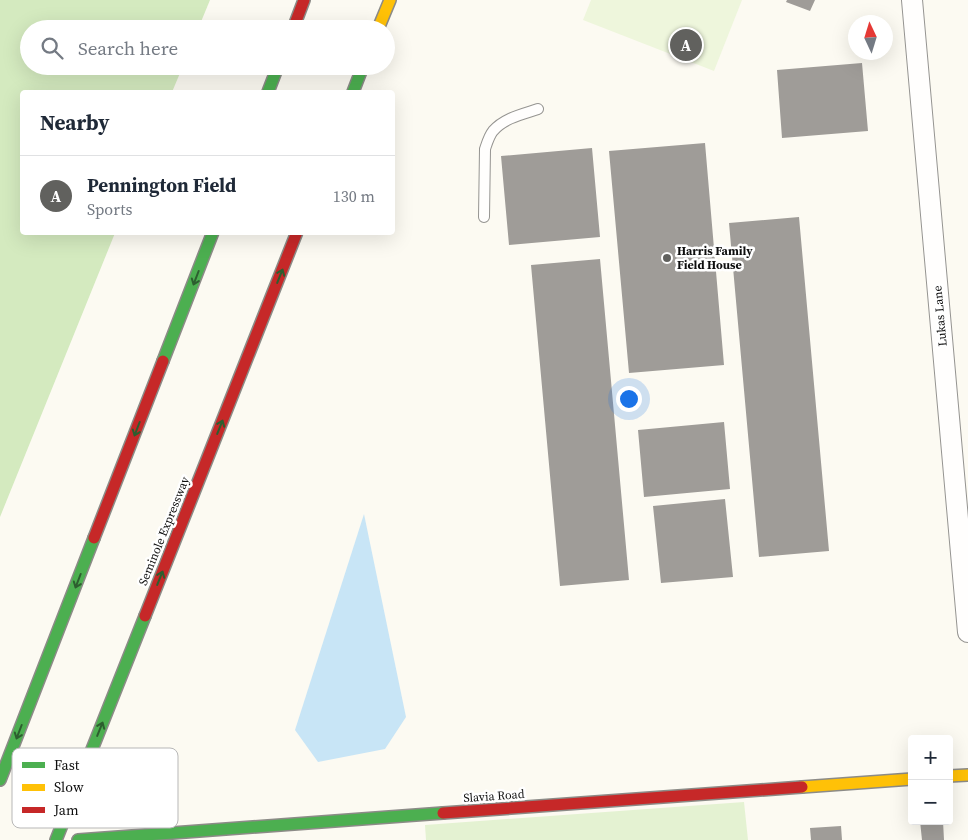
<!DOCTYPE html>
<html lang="en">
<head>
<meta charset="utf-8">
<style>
	body { margin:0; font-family:"Source Serif 4",serif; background:#f6f6f7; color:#1f2937 }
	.controls { position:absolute; right:15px; bottom:15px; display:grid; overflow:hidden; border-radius:5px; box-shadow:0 5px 20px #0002 }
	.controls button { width:45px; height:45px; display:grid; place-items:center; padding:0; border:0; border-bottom:1px solid #e0e1e3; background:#fff; color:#1f2937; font:25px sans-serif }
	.compass { position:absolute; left:848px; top:15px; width:45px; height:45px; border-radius:50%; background:#fff; box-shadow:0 5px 20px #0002; rotate:356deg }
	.you { position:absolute; left:628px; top:398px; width:18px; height:18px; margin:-12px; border:4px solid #fff; border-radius:50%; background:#1a73e8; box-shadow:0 0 0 8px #1a73e833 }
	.badge { display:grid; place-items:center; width:32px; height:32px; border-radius:50%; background:#61615e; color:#fff; font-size:16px; font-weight:700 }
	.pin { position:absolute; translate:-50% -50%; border:2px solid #fff; box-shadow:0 1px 5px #0006 }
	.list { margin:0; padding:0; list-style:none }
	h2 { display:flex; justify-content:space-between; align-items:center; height:65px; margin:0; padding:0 20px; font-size:21px }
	h2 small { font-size:16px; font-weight:400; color:#747a83 }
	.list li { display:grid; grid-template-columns:32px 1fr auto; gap:15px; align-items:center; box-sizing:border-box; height:80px; padding:0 20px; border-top:1px solid #e0e1e3 }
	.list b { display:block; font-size:19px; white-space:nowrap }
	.list p { margin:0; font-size:16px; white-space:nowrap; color:#747a83 }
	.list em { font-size:16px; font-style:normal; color:#747a83 }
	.icon { flex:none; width:28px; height:28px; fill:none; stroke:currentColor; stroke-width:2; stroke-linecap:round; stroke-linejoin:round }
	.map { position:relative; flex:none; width:968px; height:840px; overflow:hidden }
	.search { position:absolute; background:#fff; box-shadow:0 5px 20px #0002; left:20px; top:20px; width:375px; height:55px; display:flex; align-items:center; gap:12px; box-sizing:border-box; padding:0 18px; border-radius:28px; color:#747a83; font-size:19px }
	.panel { position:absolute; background:#fff; box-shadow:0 5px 20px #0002; left:20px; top:90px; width:375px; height:145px; border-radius:5px }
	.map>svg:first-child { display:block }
</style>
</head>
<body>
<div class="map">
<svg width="968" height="840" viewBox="0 0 968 840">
	<rect width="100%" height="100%" fill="#fcfaf2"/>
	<path fill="#e4f2d2" d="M744,802l4,38h-322l-1,-15z"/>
	<path fill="#d4eabf" d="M0,0h210l-12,29h-169v37h154l-11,26h-150v140l93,1 -115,284z"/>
	<path fill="#eef6dc" d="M591,0h151l-28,71 -131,-51z"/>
	<path fill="#c8e5f6" d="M364,514l42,203 -21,32 -67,13 -23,-32z"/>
	<path fill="#9f9c98" d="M787,0h28l-5,11 -24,-9z
		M862,63l6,68 -86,7 -5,-68z
		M705,143l19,222 -95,8 -20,-222z
		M592,148l8,89 -91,8 -8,-89z
		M799,217l30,334 -70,6 -30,-334z
		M600,259l29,321 -69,6 -29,-321z
		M724,422l6,67 -86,8 -6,-67z
		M725,499l8,78 -72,6 -8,-77z
		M920,821h23l1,19h-22z
		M841,826l1,14h-31l-1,-12z"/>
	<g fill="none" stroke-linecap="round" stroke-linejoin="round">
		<g stroke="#959491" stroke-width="12">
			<path id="lane" d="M484,217l1,-68c2,-6 4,-13 8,-18 11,-13 30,-17 45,-22"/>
		</g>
		<g stroke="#959491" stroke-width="22">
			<path id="street" d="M912,0l56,632"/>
		</g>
		<g stroke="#8c8b87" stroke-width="14">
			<path id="fast" d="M268,92l10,-26
				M353,92l10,-26
				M163,361l50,-129
				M0,780l94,-242
				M56,840l89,-224
				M78,840l365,-27"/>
		</g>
		<g stroke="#8c8b87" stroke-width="14">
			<path id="slow" d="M378,29l12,-29
				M949,776l19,-1
				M802,787l110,-8"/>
		</g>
		<g stroke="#8c8b87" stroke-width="14">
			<path id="jam" d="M293,29l11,-29
				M94,538l69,-177
				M145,616l152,-384
				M443,813l359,-26"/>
		</g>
		<use href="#lane" stroke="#fffefd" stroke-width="10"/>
		<use href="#street" stroke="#fffefd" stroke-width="20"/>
		<use href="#fast" stroke="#4caf50" stroke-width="11"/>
		<use href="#slow" stroke="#ffc107" stroke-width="11"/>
		<use href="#jam" stroke="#c62828" stroke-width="11"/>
	</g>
	<defs><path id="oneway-shaft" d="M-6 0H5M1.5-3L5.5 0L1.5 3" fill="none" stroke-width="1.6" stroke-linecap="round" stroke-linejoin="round" transform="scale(1.25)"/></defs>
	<g stroke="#2d5e2f">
		<use href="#oneway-shaft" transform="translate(280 276) rotate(-68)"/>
		<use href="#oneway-shaft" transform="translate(196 278) rotate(111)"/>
		<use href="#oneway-shaft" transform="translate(220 427) rotate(-68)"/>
		<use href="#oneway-shaft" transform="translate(137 429) rotate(111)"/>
		<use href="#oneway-shaft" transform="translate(160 578) rotate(-68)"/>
		<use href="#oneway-shaft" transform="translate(78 581) rotate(111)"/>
		<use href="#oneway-shaft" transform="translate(100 729) rotate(-68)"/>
		<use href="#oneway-shaft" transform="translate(19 732) rotate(111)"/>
	</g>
	<circle fill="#61615e" stroke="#fff" stroke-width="2" cx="667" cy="258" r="5"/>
	<g text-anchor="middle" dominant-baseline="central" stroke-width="5" stroke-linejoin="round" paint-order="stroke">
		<g font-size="12" font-weight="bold" fill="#0e0e0e" stroke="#fff" text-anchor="start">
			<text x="677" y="251">Harris Family<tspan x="677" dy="14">Field House</tspan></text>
		</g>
		<g font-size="12" fill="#0e0e0e" stroke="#fff">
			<text transform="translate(940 316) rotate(-95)">Lukas Lane</text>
			<text transform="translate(164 531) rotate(-68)">Seminole Expressway</text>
			<text transform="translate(494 796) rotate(-4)">Slavia Road</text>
		</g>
	</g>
	<rect x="12" y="748" width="166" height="80" rx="8" fill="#fff" stroke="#b7b7b7" stroke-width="1"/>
	<rect x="22" y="762" width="23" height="6" fill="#4caf50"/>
	<rect x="22" y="784" width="23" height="7" fill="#ffc107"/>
	<rect x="22" y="807" width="23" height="6" fill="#c62828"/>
	<g font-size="14" fill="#0e0e0e">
		<text x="54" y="770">Fast</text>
		<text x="54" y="792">Slow</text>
		<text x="54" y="815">Jam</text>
	</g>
</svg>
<div class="controls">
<button>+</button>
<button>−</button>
</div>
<svg class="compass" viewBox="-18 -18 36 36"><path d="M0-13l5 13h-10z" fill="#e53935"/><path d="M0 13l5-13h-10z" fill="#747a83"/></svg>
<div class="you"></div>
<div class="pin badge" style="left:686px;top:45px">A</div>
<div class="search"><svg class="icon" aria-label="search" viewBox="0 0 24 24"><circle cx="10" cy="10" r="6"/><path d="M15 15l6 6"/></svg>Search here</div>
<section class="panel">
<h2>Nearby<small></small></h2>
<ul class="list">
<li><span class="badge">A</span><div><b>Pennington Field</b><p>Sports</p></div><em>130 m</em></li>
</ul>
</section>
</div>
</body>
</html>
